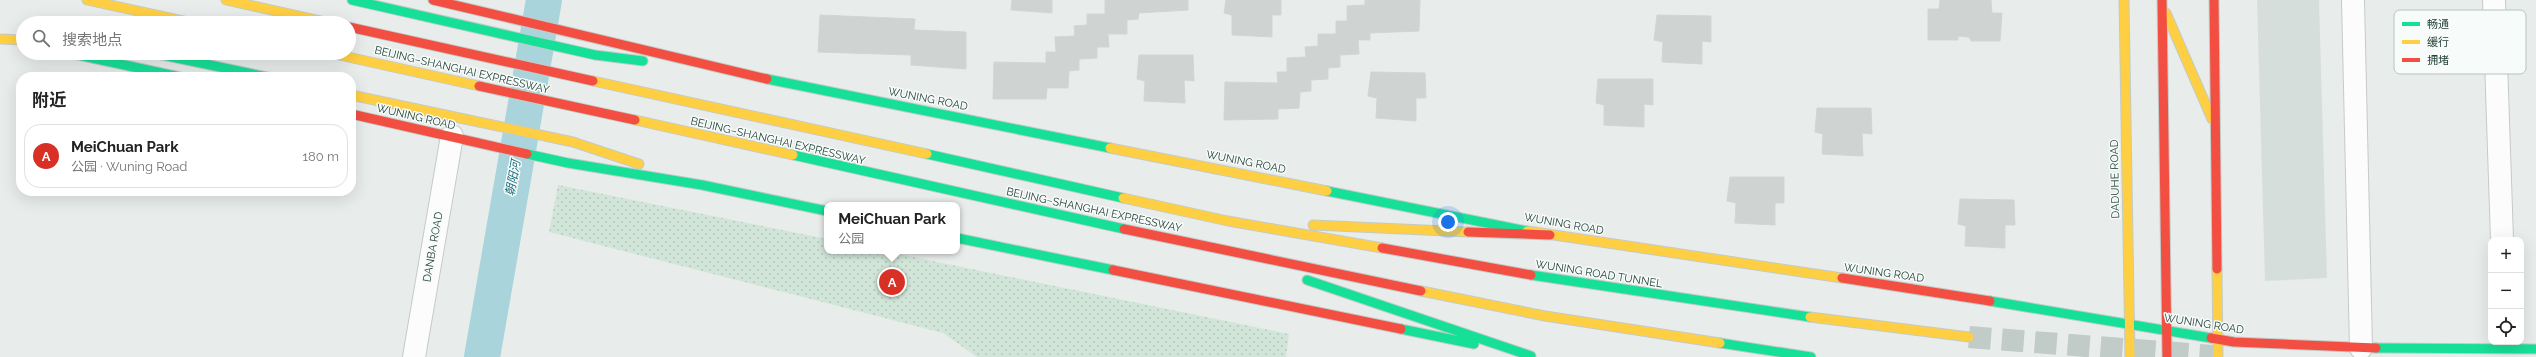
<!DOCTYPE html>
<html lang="zh">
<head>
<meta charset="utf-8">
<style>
	body { margin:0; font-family:Raleway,"Noto Sans SC",sans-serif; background:#f6f6f6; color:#222 }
	.controls { position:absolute; right:12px; bottom:12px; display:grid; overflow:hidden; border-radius:8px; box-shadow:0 4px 16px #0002 }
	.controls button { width:36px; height:36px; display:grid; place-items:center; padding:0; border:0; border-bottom:1px solid #e0e0e0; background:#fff; color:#222; font:20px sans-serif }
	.you { position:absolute; left:1448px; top:222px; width:14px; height:14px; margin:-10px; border:3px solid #fff; border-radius:50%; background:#1a73e8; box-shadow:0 0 0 6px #1a73e833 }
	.badge { display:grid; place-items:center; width:26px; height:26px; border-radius:50%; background:#d93025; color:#fff; font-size:13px; font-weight:700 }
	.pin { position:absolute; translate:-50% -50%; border:2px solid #fff; box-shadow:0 1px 4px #0006 }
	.popup { position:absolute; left:824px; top:202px; width:136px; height:52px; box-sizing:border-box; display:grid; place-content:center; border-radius:8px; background:#fff; filter:drop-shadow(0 1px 3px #0005); font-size:13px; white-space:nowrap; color:#767676 }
	.popup b { font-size:15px; color:#222 }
	.popup::after { content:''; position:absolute; left:50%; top:100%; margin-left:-8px; border:8px solid transparent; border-top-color:#fff }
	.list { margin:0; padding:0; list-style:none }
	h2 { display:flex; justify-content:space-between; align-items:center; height:52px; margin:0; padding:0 16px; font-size:17px }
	h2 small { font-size:13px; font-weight:400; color:#767676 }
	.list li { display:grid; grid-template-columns:26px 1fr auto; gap:12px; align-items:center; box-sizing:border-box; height:64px; margin:0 8px 8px; padding:0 8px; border:1px solid #e0e0e0; border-radius:16px }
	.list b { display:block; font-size:15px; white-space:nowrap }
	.list p { margin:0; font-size:13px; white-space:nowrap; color:#767676 }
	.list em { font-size:13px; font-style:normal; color:#767676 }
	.icon { flex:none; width:22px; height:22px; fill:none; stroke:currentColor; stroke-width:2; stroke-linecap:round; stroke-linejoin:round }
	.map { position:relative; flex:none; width:2536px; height:357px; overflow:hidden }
	.search { position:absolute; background:#fff; box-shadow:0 4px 16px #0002; left:16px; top:16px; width:340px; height:44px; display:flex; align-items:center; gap:10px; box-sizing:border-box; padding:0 14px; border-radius:22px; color:#767676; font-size:15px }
	.panel { position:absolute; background:#fff; box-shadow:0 4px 16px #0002; left:16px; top:72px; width:340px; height:124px; border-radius:16px }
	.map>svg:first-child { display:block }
</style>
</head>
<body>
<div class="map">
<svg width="2536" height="357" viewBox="0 0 2536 357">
	<defs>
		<pattern id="park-dots" width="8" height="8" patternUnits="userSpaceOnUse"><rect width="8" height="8" fill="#d1e6d8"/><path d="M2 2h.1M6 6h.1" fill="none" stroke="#b3c6ba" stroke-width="1.8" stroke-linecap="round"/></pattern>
	</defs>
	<rect width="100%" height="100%" fill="#e8edeb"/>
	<path fill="#d6dedb" d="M2257,0h62l8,278 -62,3z"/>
	<path fill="url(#park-dots)" d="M558,185l269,54v12h57l405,83 -3,23h-309l-34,-24 -394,-101z"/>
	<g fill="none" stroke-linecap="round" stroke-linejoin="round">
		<path stroke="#a9d4db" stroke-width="36" d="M482,357l62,-357"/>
	</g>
	<path fill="#cfd4d2" stroke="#d1d6d4" d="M1012,0h40v13l-41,-3z
		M1105,0h83v10l-49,3 -1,6 -11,1v14h-19l1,13h-12v11l-18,1v11l-10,1 -1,17h-21l-1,11h-53l1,-37 52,1v-11h10l-1,-15 20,-1 -1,-10 13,-1v-11h18z
		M1226,0h55v15h-9v22l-40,-2v-20l-8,-2z
		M1365,0h55l-1,31 -49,2v7h-12l1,14 -19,1v12l-12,1v11l-17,1v11l-11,1 -1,16 -21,1v10l-54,1 1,-38 53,1 -1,-11h10v-14l19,-1 -1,-10 13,-1v-12h18v-13h11v-15l18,-1z
		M1940,0h51l1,13h10l-2,28h-29l-2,-4 -11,-1v4h-30v-31h11z
		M820,15l95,4 -1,11 52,2v37l-55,-4v-10l-93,-3z
		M1657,15l54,1v26l-9,-1v23l-40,-2 1,-20 -9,-2z
		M1139,55h54l1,26 -10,-1 1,23 -41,-2 1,-20 -8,-2z
		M1371,72l54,1 1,25h-10v23l-40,-3 1,-20 -9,-2z
		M1598,79h55v26l-9,-1v23l-40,-2v-20l-8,-2z
		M1817,108h54l1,26 -10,-1 1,23 -41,-2 1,-20 -8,-2z
		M1730,177h54v26h-9v22l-40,-2 1,-20 -9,-2z
		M1960,199l54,1 1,25h-10v23l-40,-2 1,-20 -8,-2z"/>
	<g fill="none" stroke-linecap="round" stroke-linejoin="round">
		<path stroke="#c1cbc8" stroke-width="22" stroke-dasharray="22 11" stroke-linecap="butt" d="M1969,337l258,20"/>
		<g stroke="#c5cac8" stroke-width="24">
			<path id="street" d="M2353,0l8,348
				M2494,0l8,240
				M414,357l38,-221"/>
		</g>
		<g stroke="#c3cbc8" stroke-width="11">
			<path id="fast" d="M352,0l243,55 48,6
				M69,53l111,24
				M153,53l114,24
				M767,79l343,69
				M527,154l41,9 134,22 125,26
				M927,154l196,44
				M793,155l331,74
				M1327,191l200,40
				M957,238l156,32
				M1531,275l279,42
				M1307,280l224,76
				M1990,301l221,37
				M1401,329l73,15
				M1720,343l91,14
				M2376,348l160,1"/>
		</g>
		<g stroke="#c3cbc8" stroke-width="11">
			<path id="slow" d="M87,0l106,23
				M226,0l104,23
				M2124,0l6,357
				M2166,13l46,106
				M330,53l149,33
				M593,81l334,73
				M351,95l222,47 66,22
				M635,120l158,35
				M1110,148l217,43
				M1123,198l105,23 154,27
				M1313,225l155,7
				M1527,231l315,47
				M2217,269l1,88
				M1421,291l124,25 175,27
				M1810,317l159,20"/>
		</g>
		<g stroke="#c3cbc8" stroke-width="11">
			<path id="jam" d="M433,0l334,79
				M2162,0l5,357
				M2214,0l3,269
				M349,27l244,54
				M479,86l156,34
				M351,114l176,40
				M1124,229l297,62
				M1468,232l82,3
				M1382,248l149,27
				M1113,270l288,59
				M1842,278l148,23
				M2211,338l23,4 142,6"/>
		</g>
		<use href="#street" stroke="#fcfcfc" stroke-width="22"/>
		<use href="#fast" stroke="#16e098" stroke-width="9"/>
		<use href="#slow" stroke="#ffcf43" stroke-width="9"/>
		<use href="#jam" stroke="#f24e42" stroke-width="9"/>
		<g stroke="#c3ccc9" stroke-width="11" stroke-linecap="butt">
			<path id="slow-bridge" d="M0,39l23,1"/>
		</g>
		<use href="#slow-bridge" stroke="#ffcf43" stroke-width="9"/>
	</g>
	<g text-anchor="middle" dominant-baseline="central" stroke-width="3" stroke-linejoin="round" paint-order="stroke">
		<g font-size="11" fill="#24423a" stroke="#f7fbf9">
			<text transform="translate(462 70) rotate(13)">BEIJING–SHANGHAI EXPRESSWAY</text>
			<text transform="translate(928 99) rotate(11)">WUNING ROAD</text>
			<text transform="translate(416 117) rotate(13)">WUNING ROAD</text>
			<text transform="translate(778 141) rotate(13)">BEIJING–SHANGHAI EXPRESSWAY</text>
			<text transform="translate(1246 162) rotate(11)">WUNING ROAD</text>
			<text transform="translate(2115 179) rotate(-91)">DADUHE ROAD</text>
			<text transform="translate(1094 210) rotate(12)">BEIJING–SHANGHAI EXPRESSWAY</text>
			<text transform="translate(1564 224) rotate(10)">WUNING ROAD</text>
			<text transform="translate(433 247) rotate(-80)">DANBA ROAD</text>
			<text transform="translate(1884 273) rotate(8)">WUNING ROAD</text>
			<text transform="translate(1599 274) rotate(9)">WUNING ROAD TUNNEL</text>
			<text transform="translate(2204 324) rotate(9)">WUNING ROAD</text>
		</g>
		<g font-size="12" font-style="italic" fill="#1c6f80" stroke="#f7fbf9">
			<text transform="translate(513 178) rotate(-80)">朝阳河</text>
		</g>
	</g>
	<rect x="2394" y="10" width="132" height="64" rx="6" fill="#f7fbf9" stroke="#b8c4c0" stroke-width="1"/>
	<rect x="2402" y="22" width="18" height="4" fill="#16e098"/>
	<rect x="2402" y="40" width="18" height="4" fill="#ffcf43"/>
	<rect x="2402" y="58" width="18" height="4" fill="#f24e42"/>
	<g font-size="11" fill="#24423a">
		<text x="2427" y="28">畅通</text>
		<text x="2427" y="46">缓行</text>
		<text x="2427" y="64">拥堵</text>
	</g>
</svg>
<div class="controls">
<button>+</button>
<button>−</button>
<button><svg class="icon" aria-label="locate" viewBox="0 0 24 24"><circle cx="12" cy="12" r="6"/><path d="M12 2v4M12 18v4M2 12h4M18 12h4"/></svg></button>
</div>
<div class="you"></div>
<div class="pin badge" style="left:892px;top:282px">A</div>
<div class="popup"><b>MeiChuan Park</b>公园</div>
<div class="search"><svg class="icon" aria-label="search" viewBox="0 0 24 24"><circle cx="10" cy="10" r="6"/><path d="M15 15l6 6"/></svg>搜索地点</div>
<section class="panel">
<h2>附近<small></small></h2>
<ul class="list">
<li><span class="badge">A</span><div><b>MeiChuan Park</b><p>公园 · Wuning Road</p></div><em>180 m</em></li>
</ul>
</section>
</div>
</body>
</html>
